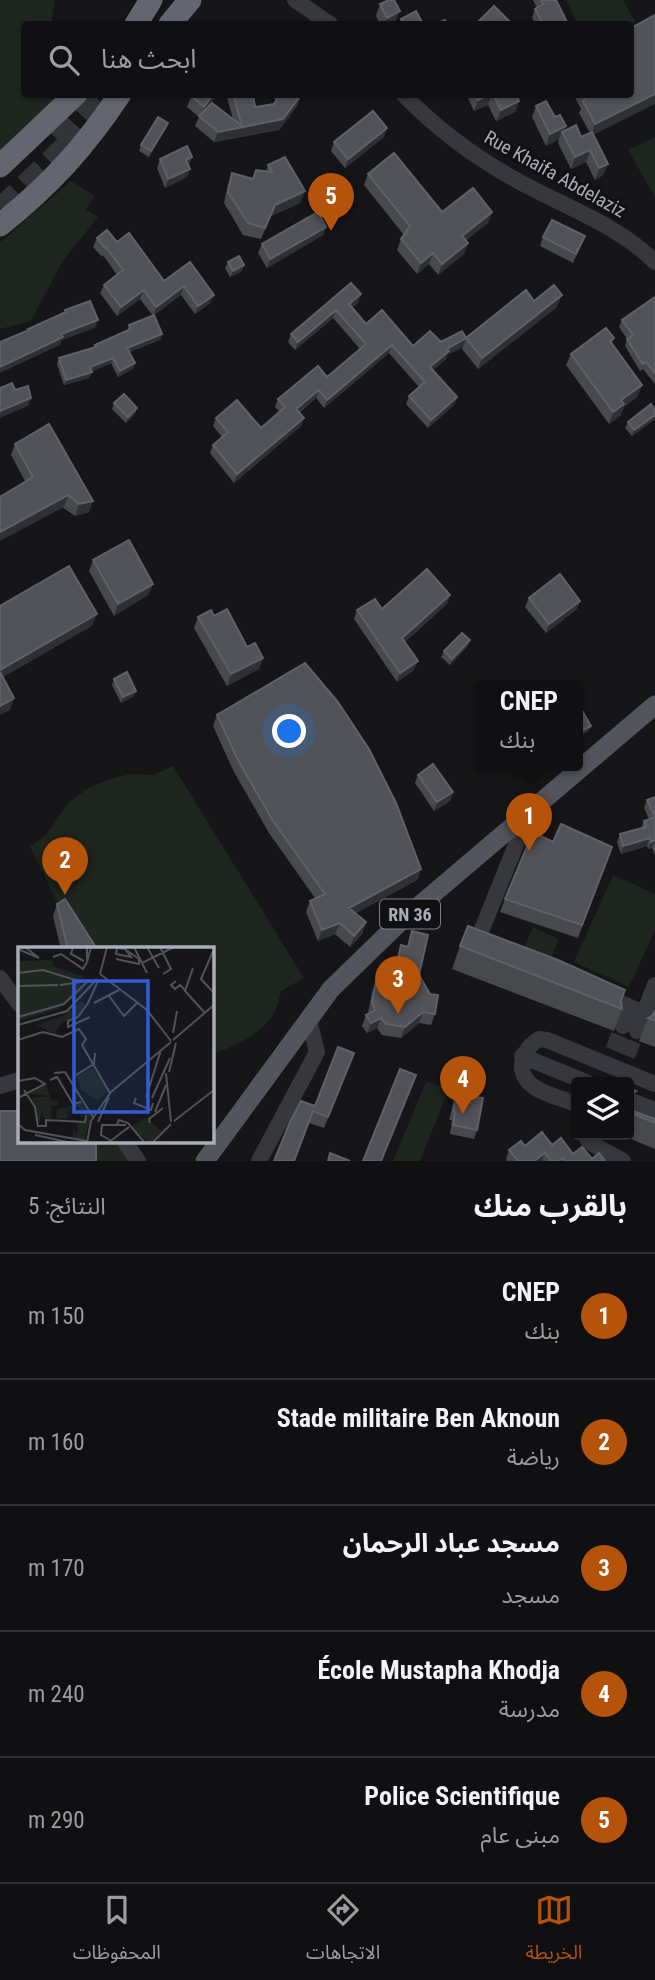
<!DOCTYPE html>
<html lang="ar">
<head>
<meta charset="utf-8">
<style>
	body { margin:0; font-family:"Roboto Condensed","Noto Sans Arabic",sans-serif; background:#19191b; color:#f1f3f6; direction:rtl }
	.controls { position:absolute; right:21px; bottom:21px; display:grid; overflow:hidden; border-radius:7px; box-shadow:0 2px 5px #0004 }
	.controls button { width:63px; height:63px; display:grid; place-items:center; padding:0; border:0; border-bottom:2px solid #303032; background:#101012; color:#f1f3f6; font:35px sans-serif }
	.you { position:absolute; left:290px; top:732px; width:24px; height:24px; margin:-18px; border:5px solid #fff; border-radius:50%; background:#1a73e8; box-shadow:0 0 0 10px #1a73e833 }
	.badge { display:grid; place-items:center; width:46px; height:46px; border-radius:50%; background:#b45309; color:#fff; font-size:23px; font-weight:700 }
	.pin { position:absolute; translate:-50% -58px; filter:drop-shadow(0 2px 4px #0008) }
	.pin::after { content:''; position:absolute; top:37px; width:24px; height:21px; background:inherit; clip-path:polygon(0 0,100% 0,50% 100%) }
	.popup { position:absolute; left:475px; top:680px; width:108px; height:91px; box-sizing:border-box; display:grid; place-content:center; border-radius:7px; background:#101012; filter:drop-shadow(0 2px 5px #0005); font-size:23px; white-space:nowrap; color:#9c9d9f }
	.popup b { font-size:26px; color:#f1f3f6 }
	.popup::after { content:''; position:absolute; left:50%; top:100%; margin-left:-14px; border:14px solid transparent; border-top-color:#101012 }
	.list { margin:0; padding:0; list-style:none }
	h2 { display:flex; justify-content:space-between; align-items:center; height:91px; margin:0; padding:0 28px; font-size:30px }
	h2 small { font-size:23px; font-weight:400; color:#9c9d9f }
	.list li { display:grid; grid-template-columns:46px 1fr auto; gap:21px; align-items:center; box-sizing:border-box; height:126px; padding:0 28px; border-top:2px solid #303032 }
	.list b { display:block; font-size:26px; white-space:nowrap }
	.list p { margin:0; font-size:23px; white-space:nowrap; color:#9c9d9f }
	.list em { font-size:23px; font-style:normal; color:#9c9d9f }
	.icon { flex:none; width:38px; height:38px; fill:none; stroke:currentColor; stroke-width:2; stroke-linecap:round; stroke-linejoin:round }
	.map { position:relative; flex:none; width:655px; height:1161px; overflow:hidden; direction:ltr }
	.search { position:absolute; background:#101012; box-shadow:0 2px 5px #0004; left:21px; right:21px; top:21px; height:77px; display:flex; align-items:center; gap:18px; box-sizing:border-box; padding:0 24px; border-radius:7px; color:#9c9d9f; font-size:26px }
	.sheet { height:721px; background:#101012 }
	nav { display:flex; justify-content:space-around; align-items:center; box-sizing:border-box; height:98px; border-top:2px solid #303032; background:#101012; font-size:19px; color:#9c9d9f }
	nav a { display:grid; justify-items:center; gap:4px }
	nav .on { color:#b45309 }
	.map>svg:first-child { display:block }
</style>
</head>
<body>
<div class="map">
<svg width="655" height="1161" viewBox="0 0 655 1161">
	<rect width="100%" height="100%" fill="#161618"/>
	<path fill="#1e261f" d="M0,0h55l-4,24h-27v70l46,1 -70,64z
		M566,0h57l12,22 -5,2h-52z
		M655,137v60l-27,-47z
		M71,181l24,15 -9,13 12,8 -36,45 -31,59 -31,8v-87z
		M173,766l131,212 -23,13c-2,8 -4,19 -9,25 -14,20 -38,31 -60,38v-105h-151l-8,-33 8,-6 -31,-63 17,-13 20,-30 21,-16 22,-9 21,-5 22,1z
		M613,875l42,19v36l-26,57 -55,-25z
		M533,927l26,12 -16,37 -26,-12z
		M427,1079l-1,2 23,8 -29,72h-27z
		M93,1142h25l12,19h-37z"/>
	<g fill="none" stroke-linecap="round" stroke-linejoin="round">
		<path stroke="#333438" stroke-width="16" stroke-dasharray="16 8" stroke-linecap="butt" d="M613,1050l10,-24
			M627,1056l10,-25"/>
		<path stroke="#333438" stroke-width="23" stroke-dasharray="23 11" stroke-linecap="butt" d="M57,139l40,-45
			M1,209l78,-75"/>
		<path stroke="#37383d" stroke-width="16" d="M295,0l35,24
			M403,94c34,35 74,65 117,88 45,25 98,43 135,80
			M476,944l46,-114
			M0,978l19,26
			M603,995l52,23
			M623,1026l7,-19
			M637,1031l18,-46
			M522,1056l64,26
			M0,1086l19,-6
			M629,1100l26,10
			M576,1104c-19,-8 -55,-13 -54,-39 1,-12 7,-20 17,-26l8,1 108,44
			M585,1135l4,7 34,19
			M125,1142l13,19
			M259,1161l58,-109 -6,-24"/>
		<path stroke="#53555c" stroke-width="19" d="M205,1161l126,-172 69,-67 255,-217"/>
		<path stroke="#63666e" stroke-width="23" d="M136,24l15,-24
			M170,24l20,-24
			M0,166l76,-72
			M0,225c49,-39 85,-78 120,-131"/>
	</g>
	<path fill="#47494d" d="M533,0h23l12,24h-32l-4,-6 3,-9 2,-1z
		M380,4l15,19 -2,1h-13l-4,-8z
		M192,94h26l-8,10 23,15 -7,-25h27l2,13 19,-3 2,-4 -10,-6 35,1 -4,11 -18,24 -65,12 -19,-16 4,-9 -12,-10z
		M466,94h50l3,7 -4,11 -19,9 -8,-16 -14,6z
		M573,94h58l-38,40 15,30 -5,11 -8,5 -9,-18 -15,7 -13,-26 1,-4 -13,7 -14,-29 4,-11 30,20 -1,4 16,7 9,-4 -11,-20 2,-4z
		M168,123l-2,6 -17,28 -10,-6 2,-6z
		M384,137l-39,31 -14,-17 3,-9z
		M160,159l29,7 -2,11 -22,11 -8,-20z
		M268,165l37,26 -5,12 -29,13 -10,23 -18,-4 -19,-32 4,-19 4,-11 20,6 4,-9 10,2z
		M368,174l74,38h50l-4,11 -22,17 2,3 -4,11 -26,21 -9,-11 -12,10 -20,-24 4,-11 3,-4 -40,-50z
		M326,227l-3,8 -56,33 -9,-15 4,-9z
		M585,236l-12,27 -33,-17 3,-9z
		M97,238l20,4 47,39 26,-19 20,41 -15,11 -14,-19 -27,20 8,19 -2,6 -31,12 4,17 -15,8 -7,-14 -20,9 -2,6 -25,7 -7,-21 2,-6 35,-10 1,-3 32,-14 2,-6 24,-9 -13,-17 -23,17 -17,-23 4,-8 13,-10 -14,-20 -1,2 -9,-10z
		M228,262l14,9 -12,6 -5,-9z
		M351,283l7,20 -6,5 14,16 47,22 53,-8 68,-37 23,6 -79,62 -16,-20 1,-2 -16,8 -1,4 -13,11 24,27 -3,8 -26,23 -22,-24 3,-8 10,-9 -30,-34 -65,55 -8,-10 -17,15 5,5 -3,8 -67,57 -24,-30 3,-8 9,-8 -9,-11 3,-8 45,10 19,-16 -5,-5 3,-8 49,-22 33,-28 -27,-31 -38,32 -7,-8 3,-8z
		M655,297v87l-12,-15 -3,2 -15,-25 2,-7 -8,-12 3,-7z
		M614,338l-2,5 26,53 -14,11 -4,9 -11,8 -43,-59 5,-11z
		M114,403l23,5 -2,6 -9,9 -14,-14z
		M655,419l-23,17 -7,-8 3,-6z
		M15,444l74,68 -14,4 -50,-35 -14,-26z
		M93,560l60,24 -5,11 -34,21 -25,-45z
		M529,598l48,11 -31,24 -21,-26z
		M447,604l-42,38 9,28 -17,12 -43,-63 3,-9z
		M214,616l33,31 16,11 -4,11 -32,17 -33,-58 4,-11z
		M468,646l-18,19 -9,-8 3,-6z
		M114,679l20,17 -13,7 -9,-18z
		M217,715l204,154 -4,11 -61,33 10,9 -4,12 -12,13 -15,-13 -17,7 -12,-29 4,-11 5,-3 -46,-65 -35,-61 -21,-46z
		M418,775l35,17 -3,9 -16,10 -19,-28z
		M655,797v59l-3,-8 -4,1 -1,-3 -26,8 -4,-12 3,-8 21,-6 3,-7 5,-2 -5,-11 3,-8z
		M553,842l59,5 -34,91 -78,-26 5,-13z
		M57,904l40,45h-36l-8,-33z
		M412,931l7,44 16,39 -4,11 -12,-2 -18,15 -19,-3 -5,-7 -10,5 -5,-7 4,-11 2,-1 4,-22 4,-11 18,-13 7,-23 6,2z
		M460,946l161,54 1,9 -8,22 -162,-62z
		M655,1011v36l-16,-6 9,-23 4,-2z
		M354,1053l-30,75 -15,-5 6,-17z
		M629,1088l7,3 -6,15 3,5 22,8v30l-34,-14h8z
		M465,1095l12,35 -3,9 -24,-5 2,-14h-3l6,-21 8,2z
		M552,1145l21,9 19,5 13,2h-98l-1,-2 3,-9 16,-4z"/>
	<path fill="#2f3033" d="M400,11l-5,12 -2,1h-8l2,-6z
		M213,94h5l-18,24 4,-11z
		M490,94h2l-4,11 -14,6 4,-11z
		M655,94v10l-64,32 4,-12z
		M301,95l-4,11 -18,24 -65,12 4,-10 65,-13z
		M519,101l-4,11 -19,9 5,-11z
		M168,123l-2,6 -17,28 2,-6z
		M566,126l-3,8 -1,-2 -3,7 -13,7 4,-12z
		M387,128l-3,9 -39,31 3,-9z
		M590,150l-4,12 -15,7 4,-12z
		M192,157l-3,9 -3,-6z
		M608,164l-5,11 -8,5 4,-12z
		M190,169l-3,8 -22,11 3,-9z
		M305,191l-5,12 -29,13 -10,23 14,-34z
		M492,212l-4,11 -30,24 4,-11z
		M326,227l-3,8 -56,33 3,-9z
		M468,243l-4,11 -26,21 4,-11z
		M433,253l-4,11 -12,10 4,-11z
		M244,265l-2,6 -12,6 3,-6z
		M184,286l-3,9 -28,21 3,-9z
		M144,290l-4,9 -23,17 4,-9z
		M361,294l-3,9 -12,10 3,-9z
		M214,295l-4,8 -15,11 3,-8z
		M562,295l-5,12 -79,62 4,-11z
		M336,310l-3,8 -38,32 3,-8z
		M98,320l-3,8 -33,12 -2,5 -60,28v-6l61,-33z
		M162,334l-2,6 -35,14 2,-6z
		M466,339l-3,8 -16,8 -1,4 -19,16 3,-8 17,-18z
		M392,345l-3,8 -65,55 3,-8z
		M113,358l-2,5 -22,10 3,-1 -3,6 -25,7 2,-5 24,-13z
		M135,363l-2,6 -15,8 2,-6z
		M642,385l-4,11 -14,11 -4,9 -11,8 4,-12 8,-12z
		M319,390l-3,8 -23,19 3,-8z
		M457,397l-3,8 -26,23 3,-8z
		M31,398l-3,8 -28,12v-7z
		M137,408l-2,6 -9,9 2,-6z
		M655,415v4l-23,17 2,-6z
		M304,418l-3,8 -67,57 3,-9z
		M68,495l-4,12 -64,34v-9z
		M93,501l-4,11 -14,4 4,-12z
		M153,584l-5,11 -34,21 4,-12z
		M450,595l-3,9 -48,43 3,-9z
		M580,601l-3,8 -31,24 3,-9z
		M97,614l-5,12 -92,53v-9z
		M470,640l-2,6 -18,19 2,-6z
		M263,658l-4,11 -32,17 4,-12z
		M418,661l-4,9 -17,12 3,-9z
		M136,691l-2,5 -13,7 2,-6z
		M14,698l-4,12 -10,5v-9z
		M591,726l-3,6 -10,5v-4z
		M453,792l-3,9 -16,10 3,-9z
		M650,838l-3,8 -26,8 2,-8z
		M655,840l-3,8 -4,1 3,-7z
		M421,869l-4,11 -72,39 4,-11z
		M366,922l-4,12 -12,13 4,-11z
		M340,923l-5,11 -17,7 4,-11z
		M423,1012l-4,11 -18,15 4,-11z
		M381,1018l-4,10 -10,5 4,-10z
		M636,1091l-7,19v-13l1,-3z
		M545,1153l-3,8h-8z"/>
	<path fill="#525359" stroke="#5f6168" stroke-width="2" d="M389,0h5l6,11 -13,7 -7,-14z
		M541,0h15l12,24h-25l-8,-15 8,-5z
		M494,6l18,18h-36z
		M416,11l7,13h-20l-2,-5z
		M655,15v79l-60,30 -12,-23 3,-2 -3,-5h48v-66z
		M445,20l2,4h-11z
		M192,94h21l-9,13 -13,-11z
		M233,94h20l2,13 19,-3 6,-10 21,1 -18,24 -65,13 -19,-16 13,-13 30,23z
		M476,94h14l-12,6z
		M493,94h23l3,7 -18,9z
		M546,101l9,16 5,-2 6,11 -16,8 -14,-28z
		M373,111l14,17 -39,31 -14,-17z
		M158,117l10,6 -17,28 -10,-6z
		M576,125l5,12 11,-5 16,32 -9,4 -9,-18 -15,7 -13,-25z
		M187,146l5,11 -6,3 4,9 -22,10 -8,-20z
		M394,153l48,59 31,-24 19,24 -30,24 6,7 -26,21 -9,-11 -12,10 -20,-24 9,-13 -42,-52z
		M285,157l20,34 -30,14 -10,23 -17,-5 -20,-31 4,-19 21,6 3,-9 16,2 -4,-7z
		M318,212l8,15 -56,32 -8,-15z
		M552,220l33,16 -9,18 -33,-17z
		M107,230l10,12 12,-9 35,48 26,-19 24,33 -16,11 -14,-20 -28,21 -12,-17 -23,17 -17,-22 19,-15 -17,-23 -1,1 -8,-10z
		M239,256l5,9 -11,6 -5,-9z
		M351,283l10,11 -12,10 17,20 16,-14 31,36 17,-15 11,11 21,-11 4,7 -19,11 2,2 -19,16 27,30 -26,23 -22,-24 16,-14 -33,-37 -65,55 -8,-10 -23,19 8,9 -67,56 -24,-29 15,-13 -12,-14 21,-18 24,28 24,-21 -7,-8 40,-33 9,11 39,-33 -30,-34 -38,32 -7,-8z
		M554,285l8,10 -80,63 -16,-20 60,-48 8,11z
		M655,297v76l-9,-11 -3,2 -16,-25 6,-4 -11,-15z
		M90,301l8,19 -37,14 2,3 -63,30v-25l29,-12 -1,-1 38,-17 -1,-2z
		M154,315l8,19 -35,14 8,15 -15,8 -7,-13 -23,9 2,5 -26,8 -7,-22 37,-11 -1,-2 36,-16 -2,-4z
		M606,328l8,10 -4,3 32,44 -21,15 3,4 -11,8 -42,-58z
		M12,383l3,7 13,-4 3,12 -31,13v-23z
		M124,394l13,14 -9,9 -14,-14z
		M651,404l4,6v5l-21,15 -6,-8z
		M49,424l44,77 -14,3 -11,-9 -68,37v-35l33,-20 -18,-33z
		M129,540l24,44 -35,20 -25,-44z
		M69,566l28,48 -97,56v-64z
		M427,569l23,26 -48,43 16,23 -18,12 -43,-63 18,-11 7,10z
		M560,574l20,27 -31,23 -20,-26z
		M227,609l20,38 8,-4 8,15 -32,16 -33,-57 13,-7 3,6z
		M462,633l8,7 -18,19 -8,-8z
		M305,663l33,39 31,47 27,54 25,66 -72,39 17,14 -12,14 -14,-13 -18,7 -12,-29 15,-7 -52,-73 -35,-61 -21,-45z
		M0,672l14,26 -14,8z
		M127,672l9,19 -13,6 -9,-18z
		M580,707l11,19 -13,7v-25z
		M433,764l20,28 -16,10 -19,-27z
		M655,797v43l-4,2 -1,-4 -27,8 -3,-12 26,-7 -2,-6 11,-4 -8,-17z
		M561,824l51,23 -30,78 -77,-26 28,-67 20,10z
		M65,899l32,50h-29l-11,-45z
		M468,926l90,34 67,30 -4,10 1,9 -162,-63z
		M412,931l16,4 -9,40 11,19 8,1 -3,19 -12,-2 -18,15 -19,-3 -5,-6 -10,5 -5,-8 9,-5 -3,-8 4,-21 20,-14 5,-22 7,2z
		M655,1011v10l-7,-3 4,-2z
		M338,1047l16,6 -26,64 -15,-6 -19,50h-20l16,-39 11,-21 14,5z
		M400,1069l16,6 -35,86h-18z
		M629,1088l7,3 -6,3 -1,3z
		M465,1095l18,3 -6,32 -24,-5 2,-13 -2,-1 2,-12 9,2z
		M629,1105l4,6 22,8v4l-26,-11z
		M0,1111h19v31h77v19h-96z
		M542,1132l10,13 9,-7 12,16 9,-7 10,12 7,-6 6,8h-39l-3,-3 -4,3h-8l-6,-8 -11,8h-16l-9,-11 12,-9 4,5z
		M330,1153l20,8h-22z"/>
	<g text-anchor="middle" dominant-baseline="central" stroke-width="6" stroke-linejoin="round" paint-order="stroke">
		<rect fill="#111113" stroke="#7b7e86" stroke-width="2" x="380" y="899.5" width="60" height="29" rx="5"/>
		<g font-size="18" font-weight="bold" fill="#a8adb8">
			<text x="410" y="914">RN 36</text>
		</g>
		<g font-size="19" fill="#a8adb8" stroke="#111113">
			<text transform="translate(555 174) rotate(29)">Rue Khaifa Abdelaziz</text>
		</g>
	</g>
	<g transform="translate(18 947)">
		<rect width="196" height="196" fill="#161618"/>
		<path d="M35,13v6l32,11 -6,7 5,5 -26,20 -40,12v-60zM64,54l3,4 -8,12 -13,4 -9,11 3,4 -21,-11 25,-9zM75,120l15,24 -11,9 -16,-10 -4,-14zM28,137l5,17 7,-1v5h-7v14l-7,-1 -2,-6 -3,12 -7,-26 17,-2 -19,-2zM64,156l9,12 -6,24h-4l-8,-1v-10l4,6 1,-12 8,1 -2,-14 -2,12 -3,-14 -8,1 -1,12 -1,-12 -2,11 -11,-1 1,-8zM127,171l17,13 -12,12 -19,-16z" fill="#1e261f"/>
		<path fill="none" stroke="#505258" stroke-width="2" d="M55,0l-2,7 13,7M69,0v15l4,-15M116,0l13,26M129,0l12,21M142,0l11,22 -8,5M99,1l8,1 6,8 -15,-3zM0,2l21,9 -14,-11M196,2l-13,30 13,14M35,10l8,-3 22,15 4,-7M98,12l23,5v-5l-13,-9M124,16l32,-16M175,21l-8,23 20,22M0,26l25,-3 39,12M82,27l47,36 24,31M82,27l7,-27M158,34l-5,4 4,4 5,-4 5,5M42,38l21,-3M0,39l40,-1M91,49l15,20 13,-13M76,56l25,-13M0,70l46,-13 25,-24M72,70l-22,10v-6l10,-4 10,-14 10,-22M0,78l49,-14 30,-32M155,86l4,-22M0,93l25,-8 19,5 17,-8 7,10 -4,6 28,48M155,93l41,-35M151,125l7,-29M36,126l11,-1 28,45M148,126l5,49M58,128l18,-11 1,-11M32,133l7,-3 16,27 8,-2M0,134l17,-3 10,6 -27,14M6,143l11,17 3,20M128,150l15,-47M118,151l-2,5 17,7 2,-7M134,151l18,-40M137,165l11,-27M156,174l40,-31M80,175l11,-25M132,176l-1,-4 14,-11M0,177l7,6 62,11M99,177l2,-4 9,3 17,20M20,179h8v-6l39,2 1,-7M17,188l37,8M92,193l-9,-5 1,-10h24M91,195l20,-15M69,196l4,-22 20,-29 60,-50M134,196l19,-19"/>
		<path fill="#325cd3" fill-opacity="0.15" stroke="#325cd3" stroke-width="3.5" d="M56,34h74v131h-74z"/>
		<rect width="196" height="196" fill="none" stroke="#a8adb8" stroke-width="3.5"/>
	</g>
</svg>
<div class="controls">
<button><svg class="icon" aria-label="layers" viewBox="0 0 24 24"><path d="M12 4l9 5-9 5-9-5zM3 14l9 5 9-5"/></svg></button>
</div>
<div class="you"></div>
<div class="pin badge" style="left:529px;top:851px">1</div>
<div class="popup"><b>CNEP</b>بنك</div>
<div class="pin badge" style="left:65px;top:895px">2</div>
<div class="pin badge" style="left:398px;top:1014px">3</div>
<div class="pin badge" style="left:463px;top:1114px">4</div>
<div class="pin badge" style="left:331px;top:231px">5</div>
<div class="search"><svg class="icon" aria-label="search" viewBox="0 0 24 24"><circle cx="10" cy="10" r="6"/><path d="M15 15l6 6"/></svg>ابحث هنا</div>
</div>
<section class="sheet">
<h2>بالقرب منك<small>النتائج: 5</small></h2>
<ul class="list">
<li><span class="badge">1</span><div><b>CNEP</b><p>بنك</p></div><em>150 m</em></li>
<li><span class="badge">2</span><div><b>Stade militaire Ben Aknoun</b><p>رياضة</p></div><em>160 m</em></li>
<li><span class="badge">3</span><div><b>مسجد عباد الرحمان</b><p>مسجد</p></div><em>170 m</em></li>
<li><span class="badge">4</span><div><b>École Mustapha Khodja</b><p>مدرسة</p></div><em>240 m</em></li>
<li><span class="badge">5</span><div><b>Police Scientifique</b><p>مبنى عام</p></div><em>290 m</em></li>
</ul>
</section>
<nav>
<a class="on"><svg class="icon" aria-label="map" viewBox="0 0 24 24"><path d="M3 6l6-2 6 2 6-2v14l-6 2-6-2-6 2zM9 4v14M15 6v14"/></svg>الخريطة</a>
<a><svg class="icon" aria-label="directions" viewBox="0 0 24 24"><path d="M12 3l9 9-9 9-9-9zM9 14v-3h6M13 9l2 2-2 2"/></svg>الاتجاهات</a>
<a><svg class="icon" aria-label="saved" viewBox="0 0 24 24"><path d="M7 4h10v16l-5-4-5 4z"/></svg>المحفوظات</a>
</nav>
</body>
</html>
